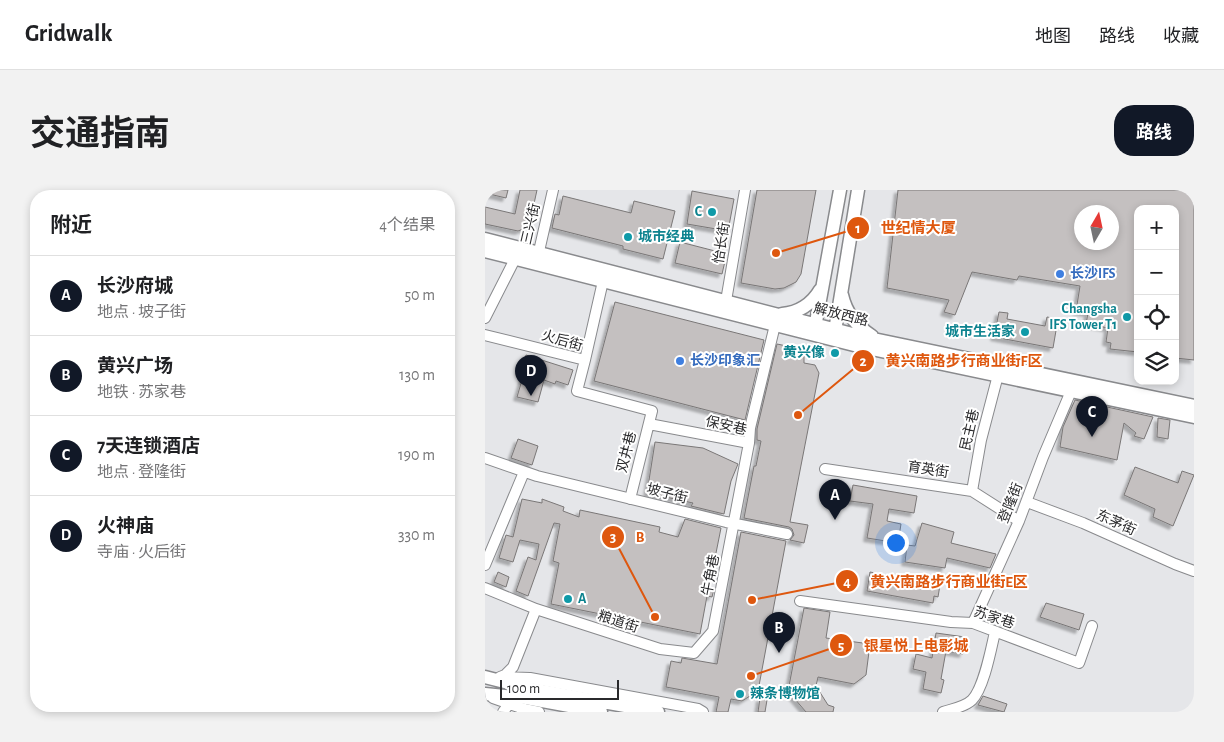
<!DOCTYPE html>
<html lang="zh">
<head>
<meta charset="utf-8">
<style>
	body { margin:0; font-family:"Alegreya Sans","Noto Sans SC",sans-serif; background:#f2f2f2; color:#202124 }
	.controls { position:absolute; right:15px; top:15px; display:grid; overflow:hidden; border-radius:10px; box-shadow:0 2px 8px #0003 }
	.controls button { width:45px; height:45px; display:grid; place-items:center; padding:0; border:0; border-bottom:1px solid #e0e0e0; background:#fff; color:#202124; font:25px sans-serif }
	.compass { position:absolute; left:589px; top:15px; width:45px; height:45px; border-radius:50%; background:#fff; box-shadow:0 2px 8px #0003; rotate:9deg }
	.scale { position:absolute; left:15px; bottom:12px; width:119px; box-sizing:border-box; padding-left:5px; border:2px solid #2a2a2c; border-top:0; font-size:14px; line-height:18px; white-space:nowrap; color:#2a2a2c; -webkit-text-stroke:4px #fff; paint-order:stroke }
	.you { position:absolute; left:410px; top:352px; width:18px; height:18px; margin:-12px; border:4px solid #fff; border-radius:50%; background:#1a73e8; box-shadow:0 0 0 8px #1a73e833 }
	.badge { display:grid; place-items:center; width:32px; height:32px; border-radius:50%; background:#111827; color:#fff; font-size:16px; font-weight:700 }
	.pin { position:absolute; translate:-50% -41px; filter:drop-shadow(0 1px 2px #0008) }
	.pin::after { content:''; position:absolute; top:26px; width:18px; height:15px; background:inherit; clip-path:polygon(0 0,100% 0,50% 100%) }
	.list { margin:0; padding:0; list-style:none }
	h2 { display:flex; justify-content:space-between; align-items:center; height:65px; margin:0; padding:0 20px; font-size:21px }
	h2 small { font-size:16px; font-weight:400; color:#757577 }
	.list li { display:grid; grid-template-columns:32px 1fr auto; gap:15px; align-items:center; box-sizing:border-box; height:80px; padding:0 20px; border-top:1px solid #e0e0e0 }
	.list b { display:block; font-size:19px; white-space:nowrap }
	.list p { margin:0; font-size:16px; white-space:nowrap; color:#757577 }
	.list em { font-size:16px; font-style:normal; color:#757577 }
	.icon { flex:none; width:28px; height:28px; fill:none; stroke:currentColor; stroke-width:2; stroke-linecap:round; stroke-linejoin:round }
	.map { position:relative; flex:none; width:709px; height:522px; overflow:hidden; border-radius:20px }
	header { display:flex; align-items:center; gap:30px; box-sizing:border-box; height:70px; padding:0 25px; background:#fff; border-bottom:1px solid #e0e0e0 }
	header strong { font-size:24px }
	nav { display:flex; gap:28px; margin-inline-start:auto; font-size:18px }
	.intro { display:flex; align-items:center; justify-content:space-between; box-sizing:border-box; height:120px; padding:0 30px }
	h1 { margin:0; font-size:35px }
	.button { padding:12px 22px; border-radius:20px; background:#111827; color:#fff; font-size:18px; font-weight:700 }
	main { display:flex; gap:30px; padding:0 30px }
	aside { flex:1; background:#fff; border-radius:20px; box-shadow:0 2px 8px #0003 }
	.map>svg:first-child { display:block }
</style>
</head>
<body>
<header>
<strong>Gridwalk</strong>
<nav><a>地图</a><a>路线</a><a>收藏</a></nav>
</header>
<div class="intro"><h1>交通指南</h1><a class="button">路线</a></div>
<main>
<aside>
<h2>附近<small>4个结果</small></h2>
<ul class="list">
<li><span class="badge">A</span><div><b>长沙府城</b><p>地点 · 坡子街</p></div><em>50 m</em></li>
<li><span class="badge">B</span><div><b>黄兴广场</b><p>地铁 · 苏家巷</p></div><em>130 m</em></li>
<li><span class="badge">C</span><div><b>7天连锁酒店</b><p>地点 · 登隆街</p></div><em>190 m</em></li>
<li><span class="badge">D</span><div><b>火神庙</b><p>寺庙 · 火后街</p></div><em>330 m</em></li>
</ul>
</aside>
<div class="map">
<svg width="709" height="522" viewBox="0 0 709 522">
	<defs>
		<filter id="shadow"><feDropShadow dx="-3.5" dy="3.5" stdDeviation="1" flood-color="#0004"/></filter>
	</defs>
	<rect width="100%" height="100%" fill="#e5e6e9"/>
	<path fill="#c4c0c0" stroke="#7a7777" fill-rule="evenodd" filter="url(#shadow)" d="M0,0h23l-2,8 -21,-5z
		M35,0h17l-7,32 -4,6 -8,3 -33,-7v-17l30,7z
		M272,0h59l-15,84 -5,8 -12,6 -9,1 -34,-6z
		M413,0h296v170l-19,-2v-149h-37v143l-28,-3 1,-6 -5,-1 2,-14 -22,-4 2,-11 -12,-2 4,-25 -61,-10 -2,4 -45,-8 -17,43 -11,-3 5,-12 -62,-12zM596,22h30v30h-30z
		M207,1l42,8 -6,32 -41,-7z
		M78,6l68,17 3,-12 41,10 -12,48 -40,-10v-3l-71,-18 3,-14 4,1z
		M195,52l39,10 -1,3 8,2 -4,17 -47,-11z
		M130,112l149,38 -19,80 -151,-39z
		M514,122l9,1 -1,6 38,7 2,-9 11,2 -5,29 -59,-11z
		M292,154l24,5 3,5v9l11,2 4,8 -29,149 18,3 -4,18 -14,-3 4,-5 -2,-6 -3,-2 -45,-9 10,-52h2l5,-25 -4,-1v-11z
		M41,165l47,15 -5,15 -12,-4 -1,3 -11,-4 -6,22 -21,-5 7,-24 -4,-1z
		M590,210l78,17 -9,22 -10,-3 2,-3 -12,-10 -7,37 -57,-13 3,-20z
		M673,228l12,2 -2,19 -11,-2z
		M33,249l20,7 -6,19 -21,-7z
		M170,252l48,6 35,16 -7,17 -7,33 -33,-8 2,-3 -46,-10z
		M650,277l43,16 4,-12 12,4 -21,51 -20,-9 2,-8 -31,-14z
		M368,295l64,11 -3,17 -25,-4 -2,12 14,3 -3,19 -31,-5 6,-34 -23,-3z
		M37,309l20,4v-4l22,8 -1,4 16,6 1,-7 80,17 -1,5 19,5 7,-18 36,9 -12,60 5,1 -2,8 -5,-1 -7,38 -149,-30 8,-41 -6,-2 7,-37 -6,-1 -26,73 -12,-5 12,-34 8,3 3,-16 -19,-4 -7,22 -14,-4 7,-23 7,2z
		M437,333l32,9 -3,11 45,11 -6,14 -43,-10 -2,10 -40,-6 2,-17 8,1z
		M256,342l45,9 -28,150 -16,10 -11,-2 -3,13h-12l3,-15 -53,-10 5,-26 10,2 1,-5 35,6z
		M13,382l11,5 -3,10 -12,-5z
		M385,382l70,13 -2,12 -4,-1 -1,7 -66,-12z
		M561,413l38,11 -5,16 -39,-13z
		M319,418l26,4 -4,26 44,6 -4,31 -12,9 -36,-7 -2,9 12,19 6,2 -1,5h-27l-18,-21z
		M451,443l29,4 -2,17 -17,-3 -5,28 3,1 -3,13 -18,-4 3,-17 -13,-3 3,-15 16,4z
		M498,506l24,8 -3,8 -26,-7z
		M275,508l7,2 -2,12h-7z"/>
	<g fill="none" stroke-linecap="round" stroke-linejoin="round">
		<g stroke="#898a8d" stroke-width="12">
			<path id="minor" d="M52,70l16,-70
				M241,111l19,-111
				M0,128l33,-65
				M0,145l100,25 -8,31 75,20 -22,88
				M100,170l18,-79
				M264,253l1,-15 25,-103
				M0,268l52,18 189,46 61,12
				M340,279l147,22 47,30
				M487,301l9,-51 17,-65
				M542,312l56,21 92,41 19,7
				M0,375l39,-93
				M0,398l51,21 124,40 34,4 19,-22 36,-188 -100,-19
				M315,411l151,21 22,1 106,40 13,-37
				M488,433l46,-102 24,-64 28,-66
				M15,487l5,-2 8,-8 23,-58
				M16,487l29,1 168,31 5,3
				M8,508l31,11 15,3
				M18,522l6,-8
				M458,522c9,-3 22,-5 29,-12 12,-12 19,-51 23,-68"/>
		</g>
		<g stroke="#898a8d" stroke-width="15">
			<path id="major" d="M0,49l379,98 330,69
				M0,61l377,96 332,70
				M357,105c4,18 14,31 30,41
				M297,124c16,-1 30,-10 38,-24
				M329,143l26,-143
				M349,147l24,-147
				M0,487l51,13 122,22
				M0,504l41,4 75,14"/>
		</g>
		<use href="#minor" stroke="#fff" stroke-width="10"/>
		<use href="#major" stroke="#fff" stroke-width="12"/>
	</g>
	<g fill="#0f9aa8" stroke="#fff" stroke-width="2">
		<circle cx="227" cy="22" r="5"/>
		<circle cx="143" cy="47" r="5"/>
		<circle cx="642" cy="127" r="5"/>
		<circle cx="540" cy="142" r="5"/>
		<circle cx="350" cy="163" r="5"/>
		<circle cx="83" cy="409" r="5"/>
		<circle cx="255" cy="504" r="5"/>
	</g>
	<g fill="#3f7fe0" stroke="#fff" stroke-width="2">
		<circle cx="575" cy="84" r="5"/>
		<circle cx="195" cy="171" r="5"/>
	</g>
	<g text-anchor="middle" dominant-baseline="central" stroke-width="4" stroke-linejoin="round" paint-order="stroke">
		<g font-size="14" font-weight="bold" fill="#0d838f" stroke="#fff" text-anchor="end">
			<text x="217" y="22">C</text>
			<text x="153" y="47" text-anchor="start">城市经典</text>
			<text x="632" y="119">Changsha<tspan x="632" dy="16">IFS Tower T1</tspan></text>
			<text x="530" y="142">城市生活家</text>
			<text x="340" y="163">黄兴像</text>
			<text x="93" y="409" text-anchor="start">A</text>
			<text x="265" y="504" text-anchor="start">辣条博物馆</text>
		</g>
		<g font-size="14" fill="#2a2a2c" stroke="#fff">
			<text transform="translate(46 34) rotate(-77)">三兴街</text>
			<text transform="translate(237 53) rotate(-81)">怡长街</text>
			<text transform="translate(356 125) rotate(14)">解放西路</text>
			<text transform="translate(77 151) rotate(16)">火后街</text>
			<text transform="translate(241 236) rotate(13)">保安巷</text>
			<text transform="translate(485 240) rotate(-77)">民主巷</text>
			<text transform="translate(142 262) rotate(-76)">双井巷</text>
			<text transform="translate(443 280) rotate(9)">育英街</text>
			<text transform="translate(182 304) rotate(14)">坡子街</text>
			<text transform="translate(526 313) rotate(-68)">登隆街</text>
			<text transform="translate(631 333) rotate(24)">东茅街</text>
			<text transform="translate(226 385) rotate(-79)">牛角巷</text>
			<text transform="translate(509 428) rotate(18)">苏家巷</text>
			<text transform="translate(133 432) rotate(18)">粮道街</text>
		</g>
		<g font-size="14" font-weight="bold" fill="#366cbe" stroke="#fff" text-anchor="start">
			<text x="585" y="84">长沙IFS</text>
			<text x="205" y="171">长沙印象汇</text>
		</g>
	</g>
	<path fill="none" stroke="#de570e" stroke-width="2" d="M291 63L373 38M313 225L378 171M170 427L128 347M267 410L362 391M266 486L356 455"/>
	<g fill="#de570e" stroke="#fff" stroke-width="2">
		<circle cx="291" cy="63" r="5"/>
		<circle cx="313" cy="225" r="5"/>
		<circle cx="170" cy="427" r="5"/>
		<circle cx="267" cy="410" r="5"/>
		<circle cx="266" cy="486" r="5"/>
		<circle cx="373" cy="38" r="12"/>
		<circle cx="378" cy="171" r="12"/>
		<circle cx="128" cy="347" r="12"/>
		<circle cx="362" cy="391" r="12"/>
		<circle cx="356" cy="455" r="12"/>
	</g>
	<g font-size="15" text-anchor="middle" font-weight="bold" fill="#fff">
		<text x="373" y="43">1</text>
		<text x="378" y="176">2</text>
		<text x="128" y="352">3</text>
		<text x="362" y="397">4</text>
		<text x="356" y="461">5</text>
	</g>
	<g font-size="15" text-anchor="middle" font-weight="bold" fill="#de570e" stroke="#fff" stroke-width="4" stroke-linejoin="round" paint-order="stroke">
		<text x="433" y="43">世纪情大厦</text>
		<text x="479" y="176">黄兴南路步行商业街F区</text>
		<text x="155" y="352">B</text>
		<text x="464" y="397">黄兴南路步行商业街E区</text>
		<text x="431" y="461">银星悦上电影城</text>
	</g>
</svg>
<div class="controls">
<button>+</button>
<button>−</button>
<button><svg class="icon" aria-label="locate" viewBox="0 0 24 24"><circle cx="12" cy="12" r="6"/><path d="M12 2v4M12 18v4M2 12h4M18 12h4"/></svg></button>
<button><svg class="icon" aria-label="layers" viewBox="0 0 24 24"><path d="M12 4l9 5-9 5-9-5zM3 14l9 5 9-5"/></svg></button>
</div>
<svg class="compass" viewBox="-18 -18 36 36"><path d="M0-13l5 13h-10z" fill="#e53935"/><path d="M0 13l5-13h-10z" fill="#757577"/></svg>
<div class="scale">100 m</div>
<div class="you"></div>
<div class="pin badge" style="left:350px;top:330px">A</div>
<div class="pin badge" style="left:294px;top:463px">B</div>
<div class="pin badge" style="left:607px;top:247px">C</div>
<div class="pin badge" style="left:46px;top:206px">D</div>
</div>
</main>
</body>
</html>
